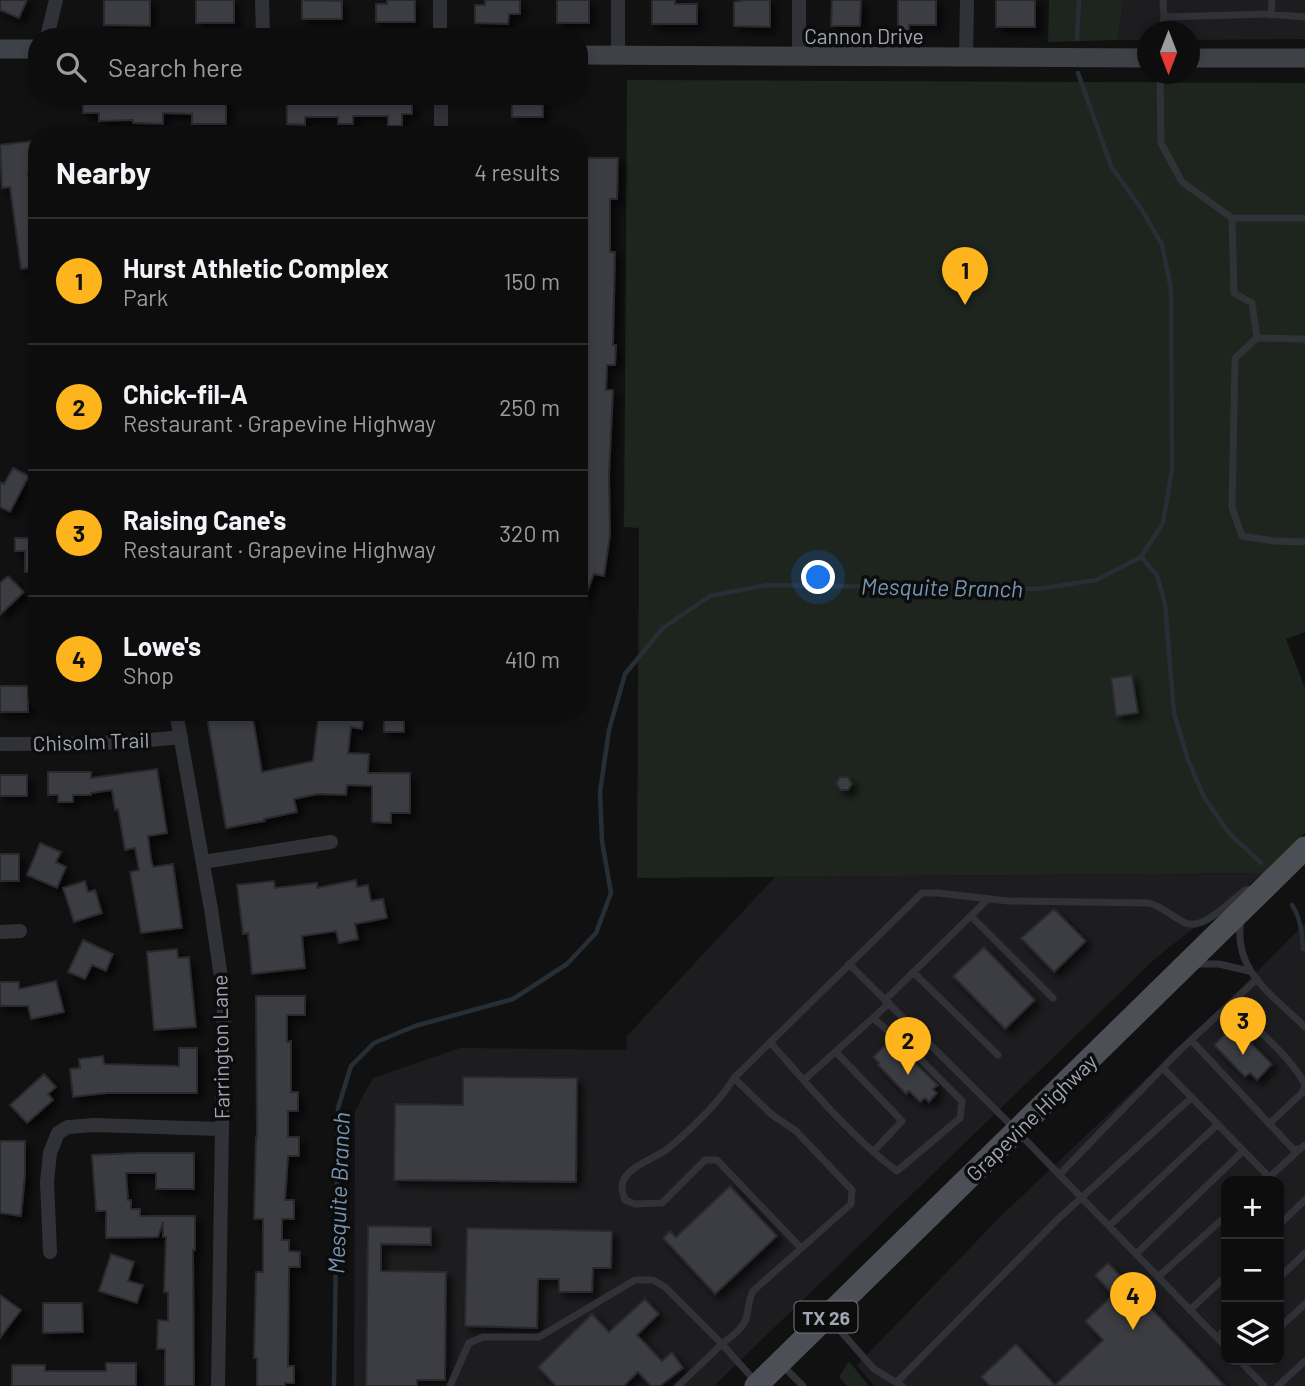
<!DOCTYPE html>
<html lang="en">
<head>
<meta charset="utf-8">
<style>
	body { margin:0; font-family:Barlow,sans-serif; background:#161617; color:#f1f3f6 }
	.controls { position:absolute; right:21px; bottom:21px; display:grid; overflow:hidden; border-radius:14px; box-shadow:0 4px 10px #0003 }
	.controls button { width:63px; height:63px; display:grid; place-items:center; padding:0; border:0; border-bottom:2px solid #2d2d2e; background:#0d0d0e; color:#f1f3f6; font:35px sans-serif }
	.compass { position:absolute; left:1137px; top:21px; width:63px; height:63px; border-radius:50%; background:#0d0d0e; box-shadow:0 4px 10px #0003; rotate:180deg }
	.you { position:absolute; left:819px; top:578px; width:24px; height:24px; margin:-18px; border:5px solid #fff; border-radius:50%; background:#1a73e8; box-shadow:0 0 0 10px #1a73e833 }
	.badge { display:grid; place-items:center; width:46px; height:46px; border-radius:50%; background:#feb51d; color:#111; font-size:23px; font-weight:700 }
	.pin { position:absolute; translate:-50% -58px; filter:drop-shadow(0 2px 4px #0008) }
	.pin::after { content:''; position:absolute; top:37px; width:24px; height:21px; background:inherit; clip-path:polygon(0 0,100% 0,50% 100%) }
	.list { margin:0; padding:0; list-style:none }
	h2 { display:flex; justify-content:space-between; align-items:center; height:91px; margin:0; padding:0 28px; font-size:30px }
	h2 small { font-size:23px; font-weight:400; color:#9a9c9e }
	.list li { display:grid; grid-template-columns:46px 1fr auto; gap:21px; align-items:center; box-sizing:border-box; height:126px; padding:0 28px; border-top:2px solid #2d2d2e }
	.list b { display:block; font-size:26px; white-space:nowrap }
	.list p { margin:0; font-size:23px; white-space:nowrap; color:#9a9c9e }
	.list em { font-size:23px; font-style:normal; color:#9a9c9e }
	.icon { flex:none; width:38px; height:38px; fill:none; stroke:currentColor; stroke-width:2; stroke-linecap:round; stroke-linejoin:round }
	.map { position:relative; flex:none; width:1305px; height:1386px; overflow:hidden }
	.search { position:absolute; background:#0d0d0e; box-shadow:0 4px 10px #0003; left:28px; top:28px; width:560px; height:77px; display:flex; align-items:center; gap:18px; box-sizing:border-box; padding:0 24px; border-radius:28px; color:#9a9c9e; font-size:26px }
	.panel { position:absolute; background:#0d0d0e; box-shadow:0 4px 10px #0003; left:28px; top:126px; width:560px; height:595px; border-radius:28px }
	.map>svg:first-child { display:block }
</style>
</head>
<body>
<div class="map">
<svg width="1305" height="1386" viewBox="0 0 1305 1386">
	<defs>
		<filter id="shadow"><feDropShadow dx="5.5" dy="5.5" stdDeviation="3.5" flood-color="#0009"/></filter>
	</defs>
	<rect width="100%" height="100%" fill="#111112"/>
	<path fill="#1d1d1f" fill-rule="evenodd" d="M1123,0h182v39l-115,1v-8h-42l-1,8h-29z
		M1264,873l-107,84 -443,429h-360l1,-275 18,-33 87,-30 167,2 -1,-13 149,-160z
		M1305,923v463h-431l-17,-21 144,-149 230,-218zM1226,1181h53v179h-53z"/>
	<path fill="#1d251e" d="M1049,0h74l-5,40 -70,2z
		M627,80l678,3v549l-19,7 19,49v145l-41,40 -627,5 2,-350 -15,-1z
		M849,1361l20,25h-22l-8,-9z"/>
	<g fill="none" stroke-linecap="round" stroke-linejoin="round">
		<path stroke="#262f36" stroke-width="4.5" d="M1077,39l2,-39
			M1141,557l16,18 8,29 9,109 14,47 16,37 25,36 32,30
			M1292,905c9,14 10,28 11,44
			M334,1386l4,-278 13,-42 23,-23 41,-17 98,-27 54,-35 29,-31 15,-40 -9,-52 -2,-49 9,-62 16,-56 38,-46 47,-32 57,-11 271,4 58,-9 45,-23 22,-34 9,-54 -1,-180 -9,-44 -20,-35 -31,-44 -33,-93"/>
	</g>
	<path fill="#3b3c42" stroke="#2a2a2e" stroke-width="2" filter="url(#shadow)" d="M0,0h27l-8,18 -19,-8z
		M104,0h46v26l-46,-1z
		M196,0h38v23h-38z
		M302,0l40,1v18h-40z
		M387,0h28v22h-39v-18h11z
		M485,0h35v14h-11l-1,10 -33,-1v-18h10z
		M557,0h32v23h-32z
		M652,0h23v4h22v20h-45z
		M745,0h25v27l-36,-1v-24z
		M832,0h29l-1,26h-29z
		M898,0h38v25h-27v9h-11z
		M996,0h39v27h-39z
		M83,96h143v28h-34v-10l-29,-1v11l-30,-1v-3l-34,1v-8h-16z
		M287,96h125v18h-10v12h-14v-10h-35v8h-15v-7h-33v8l-18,-1z
		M512,96h31v21h-31z
		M33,141l4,31 -9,1 3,24 6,-1v71l-16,2 -11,-82 -8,1 -2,-43z
		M586,158h32l-1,41h-7v53h5l-2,93h3l-1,20h-8l-1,25h7l-4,85 1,60 -6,41 -10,-2 -14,36 -1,-442h7z
		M13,468l16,8 -19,36 -10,-5v-25l4,2z
		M15,538h22v34h-12v-21h-10z
		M8,576l16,16 -24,23v-32z
		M1132,675l6,38 -22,3 -5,-38z
		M0,686h28v26h-28z
		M206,712h46l10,60 51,-11 6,-49h45l-2,17 -11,-2 -3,26 21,1 -1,19h42v40h-19v10l-19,-1v-36l-25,-1 -1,10 -28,-1 -24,5 3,13 -33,7 1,2 -39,7z
		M384,712h20v20h-20z
		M157,769l10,64 -19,3 3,23 2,8 20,-3 9,64 -41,5 -11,-61 9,-2 -4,-22 -10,2 -7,-41 -3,1 -3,-20 -21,3v2h-18v7h-15v-7h-10v-23h43v6z
		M0,775h27v21h-27z
		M840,777h8l4,7 -4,6h-8l-4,-7z
		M40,843l21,9 -5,10 10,5 -9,21 -30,-13z
		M0,854h19v27h-19z
		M356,880l1,7 11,-2 3,16 12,-2 4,19 -32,6 3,15 -19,4 -3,-12 -34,5 3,32 -53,6 -4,-41 -5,1 -6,-49 37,-4 1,7 42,-5v5z
		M85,881l3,11 7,-2 7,23 -28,9 -11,-34z
		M1054,909l32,32 -32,31 -33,-34z
		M83,940l30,14 -7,17 -14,-6 -7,14 -17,-7z
		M984,947l51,53 -30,29 -52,-53z
		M177,949l1,9 11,-1 7,70 -42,3 -7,-78z
		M56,981l8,31 -33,7 -3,-13h-28v-24h19v7z
		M256,996h49v19h-18v27l4,-1v51h7v19h-10v26h11v19h-11l-3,44h9v19h-12v21h7v11l11,1v15h-11l-1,99h6v17h-9v3h-28v-28h-3l2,-86h7v-53h-9l2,-82h1z
		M1233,1025l39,39 -15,16 -7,-7 -5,4 -31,-32z
		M889,1041l19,15 30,29 -5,4 4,4 -8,9 -4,-4 -5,4 -11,-11 -3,3 -28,-29 1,-2 -6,-6z
		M179,1048h18v45h-90l-34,4 -3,-28 10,-1 -1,-9 24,-3 1,8 75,2z
		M44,1074l12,13 -8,7 5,6 -26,23 -17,-18z
		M463,1077l114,1 -1,104 -182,-2 1,-76 68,1z
		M0,1141h25v34l-4,41 -21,-3z
		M137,1153h57v36h-38v-16h-30l2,27h3v9h9v7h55v34h-2l1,136h-29v-37h-8l1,-29 10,1v-29h-4l2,-55h-3v-15l-5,15 -52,1v-27h-10l-4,-56z
		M730,1186l47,50 -62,58 -52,-56 7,-7 6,6z
		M368,1226l63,1v18l-50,-1v27l65,1 -1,108h-28v6h-51z
		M467,1228l145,3 -1,37h-18l-1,24h-33v-13h-21l-1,49 -72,-2z
		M111,1254l23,8 -6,19 15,4 -6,18 -38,-12z
		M1108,1263l117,123h-235l-9,-9 35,-33 39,41 48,-45 -18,-19 28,-26 -18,-20z
		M0,1295l21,15 -21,28z
		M645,1299l14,15 -22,21 25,26 10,-9 11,16 -23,18h-9l-13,-14 -14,14h-68l-18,-19 54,-53 17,18z
		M43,1303h39l1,29 -40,1z
		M106,1363h30v23h-124v-21h33v6h61z"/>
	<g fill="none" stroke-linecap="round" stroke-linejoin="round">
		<path stroke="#313237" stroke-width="7" d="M1163,0l1,17
			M1271,15l1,-15
			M1162,32l2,-15 104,-3 37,3
			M1160,74l1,69 21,39 50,36h73
			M1232,218l2,75 18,10 5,35 -22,20 -3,149 10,29 32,5 31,1
			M1257,338l48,1
			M971,916l82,82
			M1241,920c-9,51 32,75 64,107
			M849,964l168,167 209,216
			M1194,964h25l30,7
			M913,972l85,83
			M885,1000l102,-100
			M1230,1004c22,20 63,55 75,81l-3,8 -33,31
			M1191,1040l102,109h7l5,-4
			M770,1042c39,44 79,93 127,129l63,-53 2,-17 -50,-50 -39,-33 16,-15
			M836,1052l66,69 -29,31
			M1163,1068l106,109
			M734,1078c-15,25 -42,50 -64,69 -13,11 -37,17 -46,32 -4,7 -1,14 1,21l10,4 27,-1 43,-43h12l84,88
			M804,1080l69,-62
			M1059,1175l119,-123 79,-73
			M1265,1181l34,-31
			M1279,1225l26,-25
			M1109,1226l109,-102
			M1136,1254l107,-103
			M1158,1277l68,-61
			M1279,1278l26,-25
			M1190,1310l36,-34
			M829,1318l45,51 28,17
			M1279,1328l26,-24
			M1217,1337l9,-8
			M1239,1360l25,26
			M783,1366l20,20
			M755,1381l-33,-37c9,-8 20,-14 24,-25 3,-10 2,-18 7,-28l98,-87 1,-14 -56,-59 -25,-17 -37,-36 188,-185h16l70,8 141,2c14,4 21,12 34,19 19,11 47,-21 62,-32l8,-1
			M897,1382l161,-163 134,-122
			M450,1386l19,-43 14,-6h56l96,-57h18l12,7 57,57 -44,42
			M1278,1386l27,-25"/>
		<path stroke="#313237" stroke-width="14" d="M262,0l1,37
			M440,0v37
			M618,0v55
			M799,0v57
			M47,37l9,-37
			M966,58l1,-58
			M441,96v39
			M176,712l35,197 13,89 -6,388
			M0,744c61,0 120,0 181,-7
			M203,862l128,-20
			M0,932l20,-1
			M50,1252l-3,-70 3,-29 8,-20 10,-6 26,-2 126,4"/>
		<path stroke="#3f4148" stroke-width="19" d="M0,49h37
			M579,55l569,3
			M1190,58h115"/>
		<path stroke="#4d4f57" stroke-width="23" d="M756,1386l549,-538"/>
	</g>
	<g text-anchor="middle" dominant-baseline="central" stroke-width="7" stroke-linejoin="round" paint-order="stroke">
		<rect fill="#0c0c0d" stroke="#747882" stroke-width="2" x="794.5" y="1301.5" width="63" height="31" rx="5"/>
		<g font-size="19" font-weight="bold" fill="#a1a6b4">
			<text x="826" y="1317">TX 26</text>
		</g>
		<g font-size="21" fill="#a1a6b4" stroke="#0c0c0d">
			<text x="864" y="35">Cannon Drive</text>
			<text transform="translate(91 741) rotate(-2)">Chisolm Trail</text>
			<text transform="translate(220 1047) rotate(-91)">Farrington Lane</text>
			<text transform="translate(1031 1117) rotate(-44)">Grapevine Highway</text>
		</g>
		<g font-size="23" font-style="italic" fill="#7595b2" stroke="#0c0c0d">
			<text transform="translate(942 587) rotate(1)">Mesquite Branch</text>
			<text transform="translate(338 1193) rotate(-88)">Mesquite Branch</text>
		</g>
	</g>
</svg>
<div class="controls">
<button>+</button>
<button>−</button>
<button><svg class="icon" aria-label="layers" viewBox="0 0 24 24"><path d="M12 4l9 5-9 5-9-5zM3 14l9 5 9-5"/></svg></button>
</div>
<svg class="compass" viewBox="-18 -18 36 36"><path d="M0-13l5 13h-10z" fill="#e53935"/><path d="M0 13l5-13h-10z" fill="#9a9c9e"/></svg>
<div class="you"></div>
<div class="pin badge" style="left:965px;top:305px">1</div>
<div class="pin badge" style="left:908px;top:1075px">2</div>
<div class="pin badge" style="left:1243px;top:1055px">3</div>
<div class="pin badge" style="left:1133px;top:1330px">4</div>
<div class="search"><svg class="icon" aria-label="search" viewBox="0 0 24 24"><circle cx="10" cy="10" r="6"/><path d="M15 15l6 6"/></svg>Search here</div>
<section class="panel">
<h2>Nearby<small>4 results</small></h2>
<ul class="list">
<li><span class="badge">1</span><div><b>Hurst Athletic Complex</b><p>Park</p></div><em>150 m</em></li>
<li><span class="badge">2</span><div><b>Chick-fil-A</b><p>Restaurant · Grapevine Highway</p></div><em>250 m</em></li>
<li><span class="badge">3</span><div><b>Raising Cane's</b><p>Restaurant · Grapevine Highway</p></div><em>320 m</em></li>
<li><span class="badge">4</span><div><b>Lowe's</b><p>Shop</p></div><em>410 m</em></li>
</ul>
</section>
</div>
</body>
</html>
